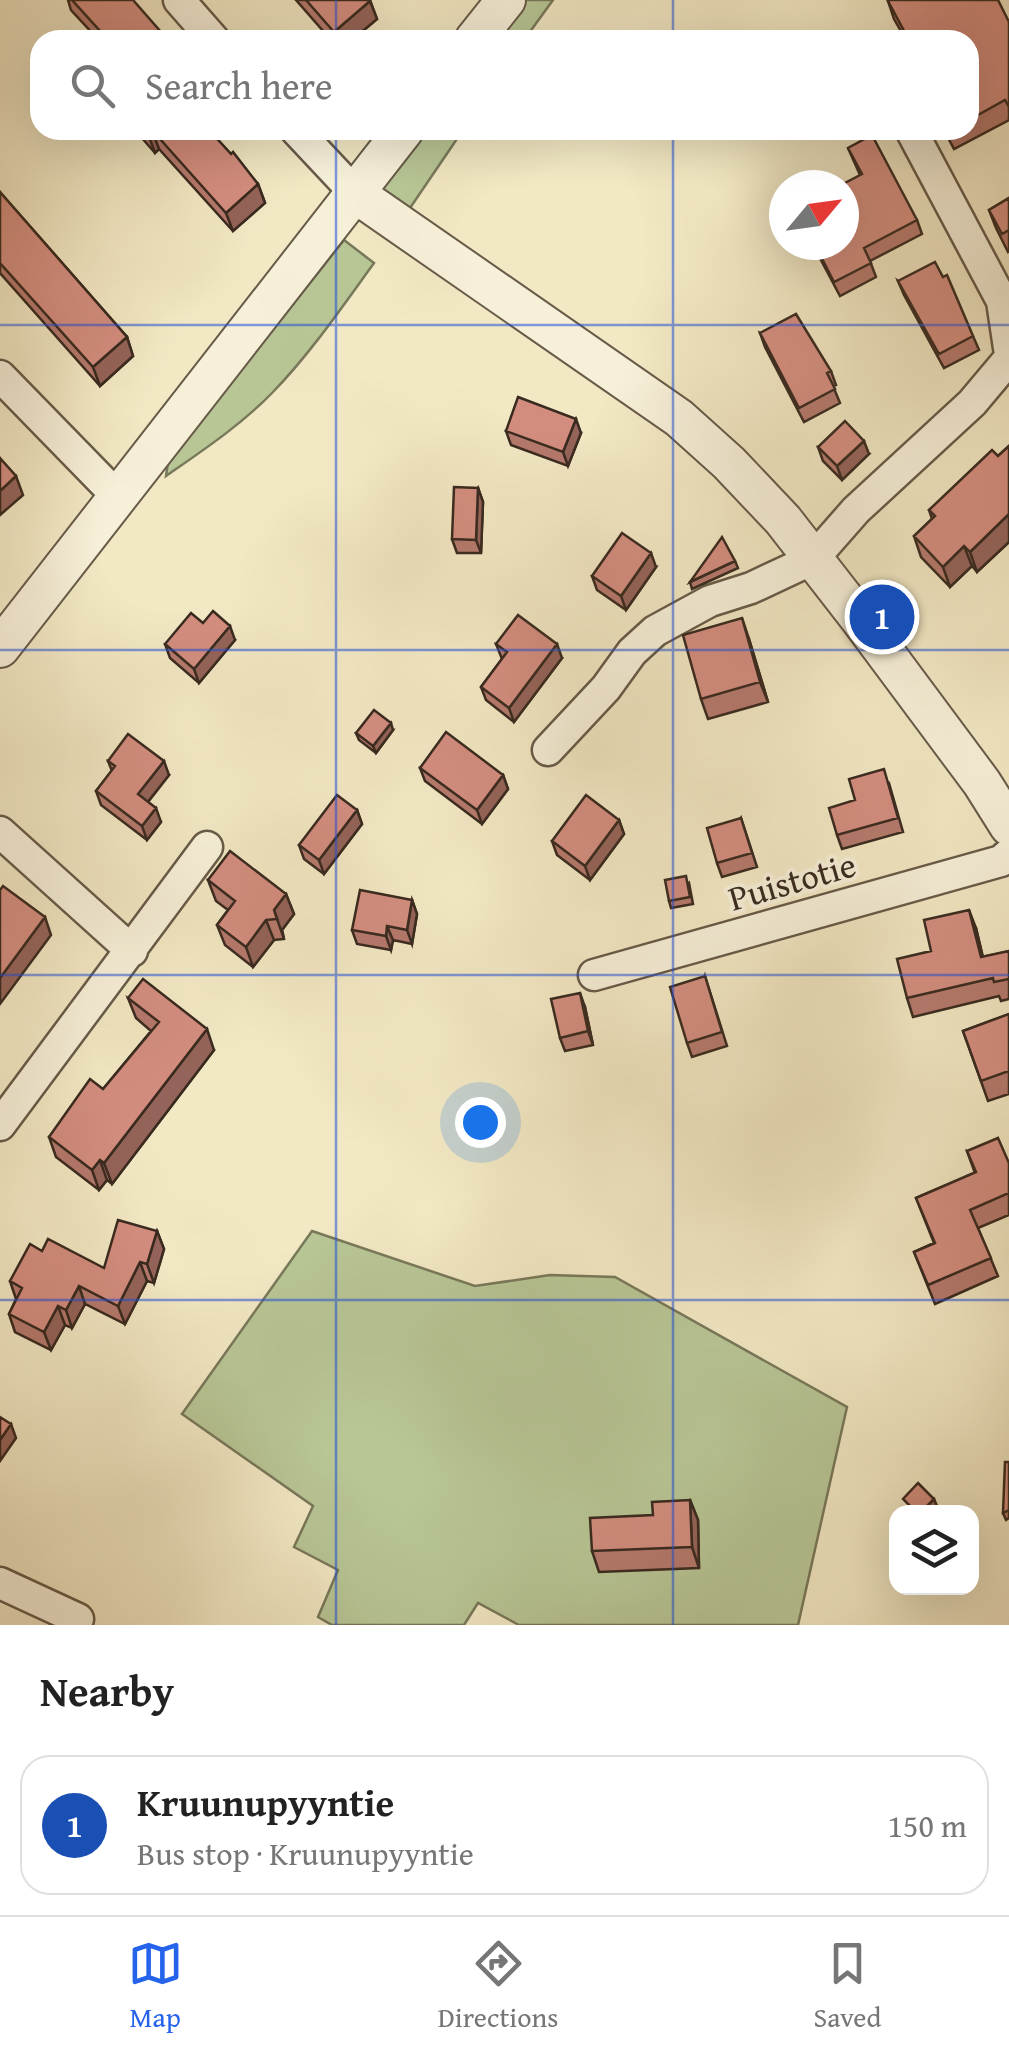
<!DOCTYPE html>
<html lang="en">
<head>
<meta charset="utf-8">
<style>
	body { margin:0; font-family:"Gentium Book Plus",serif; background:#f6f6f6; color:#222 }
	.controls { position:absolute; right:30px; bottom:30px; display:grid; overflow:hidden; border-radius:20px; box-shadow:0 10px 40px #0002 }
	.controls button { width:90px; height:90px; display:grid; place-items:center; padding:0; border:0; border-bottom:2px solid #e0e0e0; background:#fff; color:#222; font:50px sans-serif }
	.compass { position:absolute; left:769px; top:170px; width:90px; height:90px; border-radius:50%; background:#fff; box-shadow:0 10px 40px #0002; rotate:61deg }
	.you { position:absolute; left:480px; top:1122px; width:35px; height:35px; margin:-25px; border:8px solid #fff; border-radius:50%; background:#1a73e8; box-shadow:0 0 0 15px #1a73e833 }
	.badge { display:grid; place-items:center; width:65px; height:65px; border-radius:50%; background:#2563eb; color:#fff; font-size:32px; font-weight:700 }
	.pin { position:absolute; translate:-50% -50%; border:5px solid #fff; box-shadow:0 2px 10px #0006 }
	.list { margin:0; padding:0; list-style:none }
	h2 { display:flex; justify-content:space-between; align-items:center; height:130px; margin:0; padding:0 40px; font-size:42px }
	h2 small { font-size:32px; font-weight:400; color:#767676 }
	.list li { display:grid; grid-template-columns:65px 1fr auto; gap:30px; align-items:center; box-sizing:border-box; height:140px; margin:0 20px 20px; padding:0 20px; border:2px solid #e0e0e0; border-radius:30px }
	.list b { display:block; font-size:38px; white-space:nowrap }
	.list p { margin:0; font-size:32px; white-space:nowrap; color:#767676 }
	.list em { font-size:32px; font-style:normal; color:#767676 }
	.icon { flex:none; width:55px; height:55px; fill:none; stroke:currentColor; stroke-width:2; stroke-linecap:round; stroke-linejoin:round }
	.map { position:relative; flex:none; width:1009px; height:1625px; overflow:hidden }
	.search { position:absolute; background:#fff; box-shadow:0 10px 40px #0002; left:30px; right:30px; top:30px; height:110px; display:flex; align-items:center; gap:25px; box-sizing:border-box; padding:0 35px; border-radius:30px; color:#767676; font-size:38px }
	.sheet { height:290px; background:#fff }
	nav { display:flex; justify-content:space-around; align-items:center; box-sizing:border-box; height:140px; border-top:2px solid #e0e0e0; background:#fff; font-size:28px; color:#767676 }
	nav a { display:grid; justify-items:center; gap:5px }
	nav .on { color:#2563eb }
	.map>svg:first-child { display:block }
</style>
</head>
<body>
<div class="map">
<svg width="1009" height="1625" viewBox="0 0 1009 1625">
	<rect width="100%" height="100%" fill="#f2e8c4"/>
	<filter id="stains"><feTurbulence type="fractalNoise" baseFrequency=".002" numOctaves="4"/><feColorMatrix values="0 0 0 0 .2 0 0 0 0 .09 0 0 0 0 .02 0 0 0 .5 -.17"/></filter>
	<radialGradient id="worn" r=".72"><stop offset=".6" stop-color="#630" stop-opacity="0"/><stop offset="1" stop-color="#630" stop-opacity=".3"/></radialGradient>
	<path fill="#b8c696" stroke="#78785a" stroke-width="2.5" d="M524,0h29l-29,40h-31z
		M423,130h40l-55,81 -31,-21z
		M344,240l30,23c-32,44 -64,91 -102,130 -31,32 -70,58 -106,83l2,-14z
		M312,1231l163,55 75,-11 65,2 232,130 -49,218h-279l-41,-22 -14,22h-132l-14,-8 20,-47 -44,-23 19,-41 -131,-92z"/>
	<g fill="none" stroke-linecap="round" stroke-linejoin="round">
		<g stroke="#675a48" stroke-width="35">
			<path id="minor" d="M179,0l35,40
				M296,130l60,64
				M911,130l91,171 7,47
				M0,376l117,120
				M548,750l58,-62 26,-36 23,-21 55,-30 41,-13 62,-29 43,-49 116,-107 37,-44
				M0,832l132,119
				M594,975l407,-114 8,-7
				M0,1125l207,-278
				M0,1583l78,36"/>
		</g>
		<g stroke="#675a48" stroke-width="42">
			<path id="tertiary" d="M474,40l32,-40
				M356,194l323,224 50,45 54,57 77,99 122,164 27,43
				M0,648l404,-518"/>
		</g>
		<use href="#minor" stroke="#f7f0d9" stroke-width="30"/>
		<use href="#tertiary" stroke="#f7f0d9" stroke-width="38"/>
	</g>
	<path fill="#b5796d" stroke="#392a1f" stroke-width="2.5" d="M68,0h65l-38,36 -24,-26z
		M296,0h74l7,19 -25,21h-21z
		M888,1l121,21v98l-55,29 -10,-19h25v-90h-63l-12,-21z
		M135,130h74l49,54 7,19 -32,28 -74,-82 -4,4z
		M848,148l69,72 5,14 -52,27 6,16 -36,19 -27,-51h31l16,-70z
		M0,192l127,145 6,19 -33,30 -100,-113z
		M1009,198v53l-1,1 -12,-24 -7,-18z
		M898,281l75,55 6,14 -35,18 -40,-73z
		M760,333l71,38 5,14 -3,1 7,17 -36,19 -39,-75z
		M506,431l75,2 -13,33 -57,-21z
		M1009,446v96l-32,30 -5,-6 -22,21 -29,-30 -7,-21 18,-17 -3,-9 69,-54z
		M818,447l51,7 -27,26 -19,-19z
		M478,488l5,14 -2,51h-24l-5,-14z
		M735,561l3,7 -46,21 -2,-7z
		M656,567l-30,43 -29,-20 -5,-14z
		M203,623l32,17 -36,43 -29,-25 -5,-14z
		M749,639l19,63 -60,17 -7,-20z
		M496,644l66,14 -48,64 -28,-22 -5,-13 21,-28z
		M393,730l-17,23 -17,-13 -3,-7z
		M108,761l61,14 -21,27 13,20 -14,18 -46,-35 -5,-14 16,-20z
		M420,768l83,7 5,14 -26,35 -57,-43z
		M889,783l14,49 -61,17 -5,-14 18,-35z
		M357,810l5,14 -38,50 -20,-15 -5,-14z
		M741,818l16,49 -35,10 -5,-14z
		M619,820l5,14 -34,46 -33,-25 -5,-14z
		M208,880l78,14 8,20 -12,16 2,9 -10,1 -21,27 -28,-22 -8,-20 11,-15 -12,-9z
		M689,883l4,21 -22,4 -2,-7z
		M412,900l5,14 -5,30 -19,-4 -2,10 -34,-6 -5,-14z
		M976,928l7,29 26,-6v48l-8,2 -2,-5 -86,21 -6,-19 24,-47z
		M705,976l22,70 -35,11 -5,-14z
		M128,998l86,52 -102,134 -5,-4 -8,10 -43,-33 -7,-20 54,-48 48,-58 -15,-13z
		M585,1007l8,38 -28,6 -5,-13z
		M1009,1014v80l-21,7 -25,-70z
		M967,1151l42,12v52l-31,13 20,48 -63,28 -21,-52 20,-9 -18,-45 59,-25z
		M157,1231l7,18 -10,34 -7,-2 -22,43 -40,-20 -13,24 -7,-3 -14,25 -36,-18 -6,-18 7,-15 -6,-18 32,-30 62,17z
		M1009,1462v56l-3,2 -3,-7z
		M690,1500l8,20 1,48 -100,4 -7,-21 61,-36z"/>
	<path fill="#946359" stroke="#392a1f" stroke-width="2.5" d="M370,1l7,18 -25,21h-15l-3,-8z
		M152,130l7,19 -4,4 -7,-19z
		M258,184l7,19 -32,28 -7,-18z
		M127,337l6,19 -33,30 -7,-19z
		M576,419l5,14 -13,33 -5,-14z
		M864,441l5,13 -27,26 -5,-14z
		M16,476l7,19 -23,20v-24z
		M478,488l5,14 -2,51 -5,-13z
		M1009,514v28l-32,30 -7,-20z
		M964,546l8,20 -22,21 -7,-20z
		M651,553l5,14 -30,43 -5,-14z
		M742,618l7,21 19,63 -8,-20z
		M230,626l5,14 -36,43 -5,-14z
		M557,644l5,14 -48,64 -5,-14z
		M391,723l2,7 -17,23 -3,-7z
		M164,761l5,14 -26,33 -5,-14z
		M503,775l5,14 -26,35 -5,-14z
		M156,808l5,14 -14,18 -5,-14z
		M357,810l5,14 -38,50 -5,-14z
		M619,820l5,14 -34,46 -5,-14z
		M286,894l8,20 -12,16 2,9 -10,-29z
		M412,900l5,14 -5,30 -5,-14z
		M969,910l7,18 11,48 -6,-19z
		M45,917l6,18 -51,69v-26z
		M266,920l8,20 -21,27 -7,-20z
		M387,926l6,14 -2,10 -5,-14z
		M580,993l5,14 8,38 -5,-14z
		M207,1029l7,21 -102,134 -8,-21z
		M100,1160l7,20 -8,10 -7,-20z
		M157,1231l7,18 -10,34 -7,-19z
		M140,1262l7,19 -22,43 -7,-18z
		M79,1286l6,18 -13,24 -6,-18z
		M58,1306l7,19 -14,25 -7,-18z
		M11,1424l5,14 -16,23v-21z
		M934,1499l3,7 -7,6h-9z
		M690,1500l8,20 1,48 -7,-21z"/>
	<path fill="#d38d7f" stroke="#392a1f" stroke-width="2.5" d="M72,0h61l35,40h-78l10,-9z
		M306,0h64v1l-36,31z
		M890,0h108l11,22v85l-4,-7 -36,20v-80h-60l-21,-39z
		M145,130h64l22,24 2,-2 25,32 -32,29 -74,-83 -4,4z
		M872,135l45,85 -53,28 7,15 -37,19 -19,-37h29v-60h-3l21,-11 -14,-26z
		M0,192l127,145 -34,30 -93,-104z
		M1009,198v32l-7,4 -13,-24z
		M935,262l8,15 4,-2 26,61 -34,18 -41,-73z
		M796,314l35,57 -4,2 8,16 -36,19 -39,-75z
		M518,397l58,22 -13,33 -57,-21z
		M845,421l19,20 -27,25 -19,-19z
		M1009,446v68l-39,38 -6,-6 -21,21 -29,-31 21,-20 -6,-6 63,-60 6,6z
		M0,458l16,18 -16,15z
		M454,487l24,1 -2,52 -24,-1z
		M622,533l29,20 -30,43 -29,-20z
		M722,537l13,24 -45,21z
		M213,611l17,15 -36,43 -29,-25 26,-31 12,10z
		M518,615l39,29 -48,64 -28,-21 26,-35 -11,-8z
		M742,618l18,64 -59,17 -18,-64z
		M374,710l17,13 -18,23 -17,-13z
		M446,732l57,43 -26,35 -57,-42z
		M128,734l36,27 -26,33 18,14 -14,18 -46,-35 19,-25 -7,-5z
		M884,769l14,49 -61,17 -8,-27 26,-8 -6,-21z
		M337,795l20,15 -38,50 -20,-15z
		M586,795l33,25 -34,46 -33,-25z
		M741,818l11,35 -35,10 -10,-35z
		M230,851l56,43 -12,16 3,9 -11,1 -20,27 -29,-22 18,-24 -27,-21z
		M686,876l4,21 -21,4 -4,-21z
		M3,886l42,31 -45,61v-88z
		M360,890l52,10 -5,30 -20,-4 -1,10 -34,-6z
		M969,910l12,47 28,-6v28l-15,3 -1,-4 -86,20 -10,-39 34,-8 -7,-31z
		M705,976l17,56 -35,11 -17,-56z
		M143,979l64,50 -103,134 -4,-3 -8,10 -43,-33 41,-58 13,10 56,-67 -31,-24z
		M580,993l8,38 -28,7 -9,-39z
		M1009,1014v57l-28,10 -18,-50z
		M998,1138l11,25v30l-39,17 21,48 -63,27 -14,-33 21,-9 -19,-45 60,-26 -9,-21z
		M118,1220l39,11 -10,33 -7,-2 -22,44 -39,-20 -13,24 -8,-4 -14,26 -35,-18 13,-26 -12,-7 20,-37 12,7 6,-12 56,29z
		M0,1417l11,7 -11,16z
		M1005,1462h4v48l-6,3z
		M918,1483l16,16 -13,13h-5l-13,-13z
		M690,1500l2,47 -100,4 -2,-33 63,-3 -1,-13z"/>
	<path fill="none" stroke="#1d4ed8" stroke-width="2.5" stroke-opacity="0.55" d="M336,0v40M673,0v40M336,130v1495M673,130v1495M0,325h1009M0,650h1009M0,975h1009M0,1300h1009"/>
	<g text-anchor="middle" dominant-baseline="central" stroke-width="8" stroke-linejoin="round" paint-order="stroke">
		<g font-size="35" fill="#392a1f" stroke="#f7f0d9">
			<text transform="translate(792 881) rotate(-16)">Puistotie</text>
		</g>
	</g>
	<rect width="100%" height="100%" filter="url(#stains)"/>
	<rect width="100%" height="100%" fill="url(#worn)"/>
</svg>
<div class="controls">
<button><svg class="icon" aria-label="layers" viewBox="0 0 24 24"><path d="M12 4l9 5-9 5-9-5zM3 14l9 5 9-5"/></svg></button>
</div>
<svg class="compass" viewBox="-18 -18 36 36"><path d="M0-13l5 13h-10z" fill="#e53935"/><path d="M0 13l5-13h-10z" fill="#767676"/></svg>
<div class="you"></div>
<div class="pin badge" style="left:882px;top:617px;background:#1a4fb4">1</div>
<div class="search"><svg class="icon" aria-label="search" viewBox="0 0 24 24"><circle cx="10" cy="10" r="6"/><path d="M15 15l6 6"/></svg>Search here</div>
</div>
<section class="sheet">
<h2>Nearby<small></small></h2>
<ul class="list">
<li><span class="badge" style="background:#1a4fb4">1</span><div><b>Kruunupyyntie</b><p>Bus stop · Kruunupyyntie</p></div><em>150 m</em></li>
</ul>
</section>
<nav>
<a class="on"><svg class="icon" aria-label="map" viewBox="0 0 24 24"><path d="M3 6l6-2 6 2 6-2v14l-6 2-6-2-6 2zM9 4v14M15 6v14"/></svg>Map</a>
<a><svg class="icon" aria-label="directions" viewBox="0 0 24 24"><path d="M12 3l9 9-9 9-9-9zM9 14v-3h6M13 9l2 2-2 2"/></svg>Directions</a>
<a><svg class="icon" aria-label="saved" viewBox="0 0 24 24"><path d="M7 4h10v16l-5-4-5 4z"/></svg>Saved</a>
</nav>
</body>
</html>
